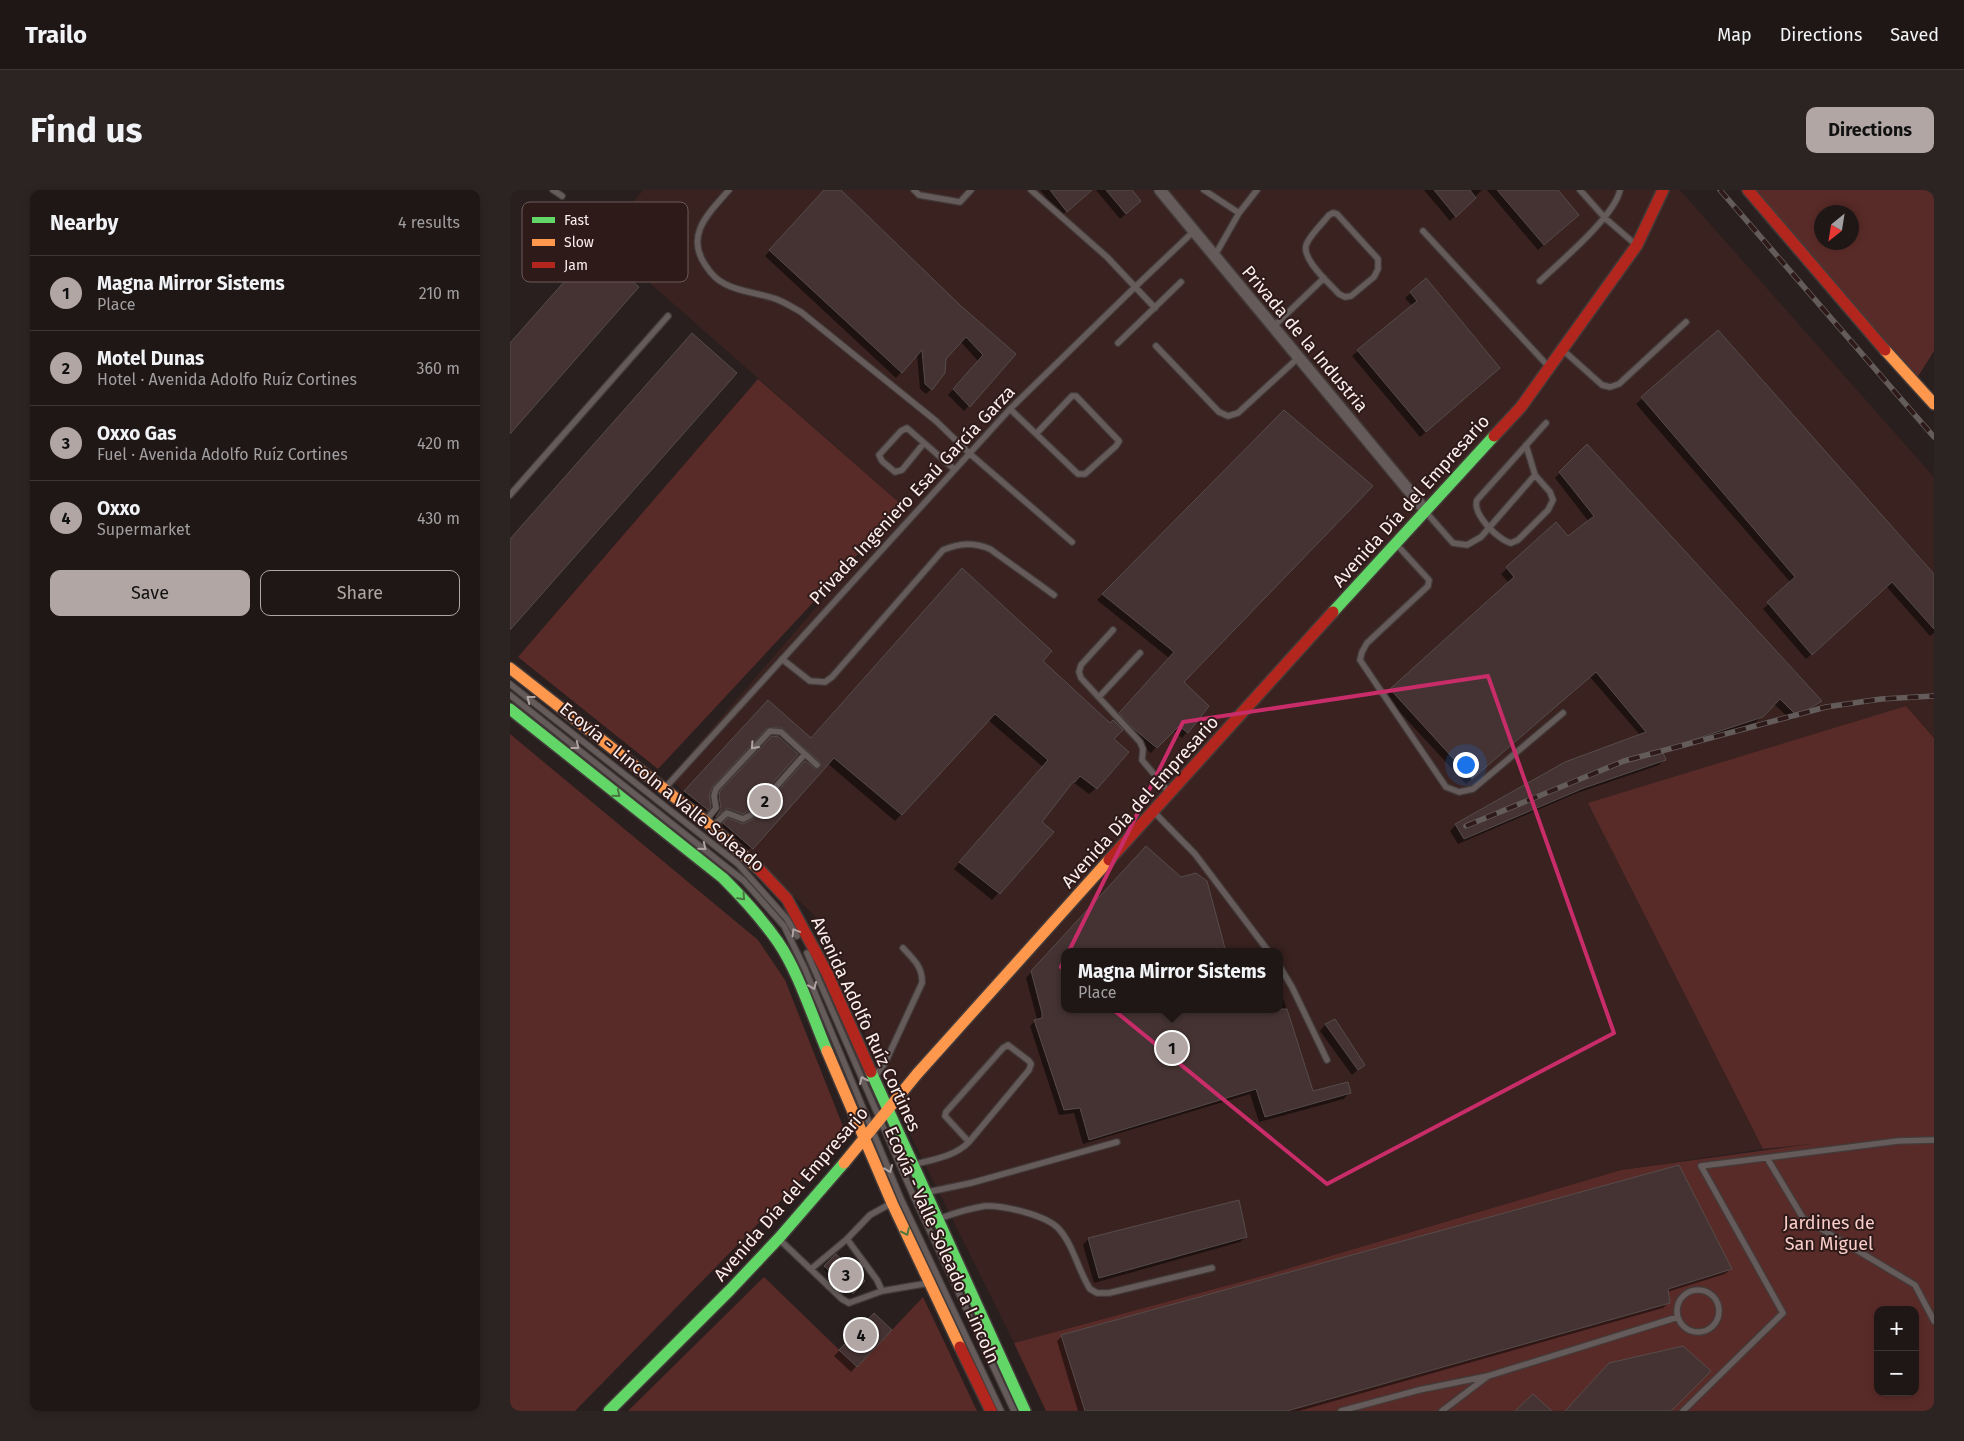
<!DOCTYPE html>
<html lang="en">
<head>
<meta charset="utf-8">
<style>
	body { margin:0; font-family:"Fira Sans",sans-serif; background:#2c2423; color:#f1f3f6 }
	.controls { position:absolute; right:15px; bottom:15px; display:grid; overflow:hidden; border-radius:10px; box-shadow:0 2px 8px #0003 }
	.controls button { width:45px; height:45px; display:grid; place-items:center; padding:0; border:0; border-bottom:1px solid #3c3635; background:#1f1716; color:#f1f3f6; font:25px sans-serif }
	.compass { position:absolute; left:1304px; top:15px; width:45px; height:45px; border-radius:50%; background:#1f1716; box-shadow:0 2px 8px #0003; rotate:210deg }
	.you { position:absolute; left:955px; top:574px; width:18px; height:18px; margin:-12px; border:4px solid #fff; border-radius:50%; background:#1a73e8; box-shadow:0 0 0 8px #1a73e833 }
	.badge { display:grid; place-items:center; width:32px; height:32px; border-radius:50%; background:#b2a6a4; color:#111; font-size:16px; font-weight:700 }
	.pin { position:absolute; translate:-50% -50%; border:2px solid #fff; box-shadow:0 1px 5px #0006 }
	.popup { position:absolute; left:551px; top:758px; width:222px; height:65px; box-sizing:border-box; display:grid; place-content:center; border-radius:10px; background:#1f1716; filter:drop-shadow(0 1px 4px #0005); font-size:16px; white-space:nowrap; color:#a19fa1 }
	.popup b { font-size:19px; color:#f1f3f6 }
	.popup::after { content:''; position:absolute; left:50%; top:100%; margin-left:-10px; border:10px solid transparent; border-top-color:#1f1716 }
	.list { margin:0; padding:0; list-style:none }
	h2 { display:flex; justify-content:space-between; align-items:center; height:65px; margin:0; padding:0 20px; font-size:21px }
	h2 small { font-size:16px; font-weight:400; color:#a19fa1 }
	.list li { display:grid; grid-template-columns:32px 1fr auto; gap:15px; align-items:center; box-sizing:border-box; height:75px; padding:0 20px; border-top:1px solid #3c3635 }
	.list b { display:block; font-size:19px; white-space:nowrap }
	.list p { margin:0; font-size:16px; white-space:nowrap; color:#a19fa1 }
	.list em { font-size:16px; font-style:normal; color:#a19fa1 }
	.actions { display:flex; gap:10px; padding:15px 20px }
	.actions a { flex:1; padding:11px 0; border:1px solid #b2a6a4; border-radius:10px; text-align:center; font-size:18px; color:#b2a6a4 }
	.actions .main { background:#b2a6a4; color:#111 }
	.map { position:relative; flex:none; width:1424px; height:1221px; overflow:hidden; border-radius:10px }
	header { display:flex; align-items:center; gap:30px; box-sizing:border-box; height:70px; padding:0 25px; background:#1f1716; border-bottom:1px solid #3c3635 }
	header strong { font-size:24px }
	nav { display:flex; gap:28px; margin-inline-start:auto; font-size:18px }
	.intro { display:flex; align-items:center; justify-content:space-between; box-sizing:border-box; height:120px; padding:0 30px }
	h1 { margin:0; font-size:35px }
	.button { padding:12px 22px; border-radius:10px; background:#b2a6a4; color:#111; font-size:18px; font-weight:700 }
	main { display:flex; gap:30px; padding:0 30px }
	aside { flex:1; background:#1f1716; border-radius:10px; box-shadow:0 2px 8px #0003 }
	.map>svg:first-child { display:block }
</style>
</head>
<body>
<header>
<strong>Trailo</strong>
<nav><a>Map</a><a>Directions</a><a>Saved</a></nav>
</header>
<div class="intro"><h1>Find us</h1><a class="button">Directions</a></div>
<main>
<aside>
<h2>Nearby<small>4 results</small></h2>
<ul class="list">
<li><span class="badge">1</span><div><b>Magna Mirror Sistems</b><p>Place</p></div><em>210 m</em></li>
<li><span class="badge">2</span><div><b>Motel Dunas</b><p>Hotel · Avenida Adolfo Ruíz Cortines</p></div><em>360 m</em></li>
<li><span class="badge">3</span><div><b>Oxxo Gas</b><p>Fuel · Avenida Adolfo Ruíz Cortines</p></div><em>420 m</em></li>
<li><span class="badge">4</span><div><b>Oxxo</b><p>Supermarket</p></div><em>430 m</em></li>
</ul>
<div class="actions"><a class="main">Save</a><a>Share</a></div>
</aside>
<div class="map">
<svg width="1424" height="1221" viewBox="0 0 1424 1221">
	<rect width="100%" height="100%" fill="#291f1e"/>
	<path fill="#39221f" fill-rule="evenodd" d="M133,0h1037l254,287v261l-28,-32 -317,98 174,345 -142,21 -355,105 -252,68 -122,-245 -75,-180 -148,-140 234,-272 -301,-265zM554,762h216v57h-216z"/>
	<path fill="#592b28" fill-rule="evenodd" d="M1246,0h178v161l-17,27zM1312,22h30v30h-30z
		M248,189l145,127 -245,263 -140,-112z
		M1396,516l28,32v673h-888l-32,-68 252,-68 355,-105 190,-26 -48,5 -175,-346zM1368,1120h37v82h-37z
		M0,544l248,206 27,40 61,154 -271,277h-65z
		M254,1087l93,90 66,-70 54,114h-349z"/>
	<path fill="#0007" fill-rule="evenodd" d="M315,0h14l121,117 54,47 -50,57 -16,-16 30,-34 -18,-20 -15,18 -14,30 -5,5 -6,-5 -3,-35 -21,24 -131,-122z
		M530,0h52l-31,26z
		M586,0h34l4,17 -14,12z
		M914,0h58l-32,31z
		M977,0h69l16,30 -34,30z
		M916,90l67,94 -73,63 -68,-81 60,-50 -7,-8z
		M1208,142l216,244v57l-4,3 -44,-50 -80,73 -43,-50 28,-26 -155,-179z
		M775,221l-103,271 5,50 -5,6 -10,-8 -21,23 -22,-19 -14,-15 54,-61 -72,-58z
		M1077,256l233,255 -5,5 -24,14 -17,-16 -18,18 -94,31 2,7 -5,5 -82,28 -119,51 -8,-13 6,-6 110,-61 74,-29 -50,-58 -124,107 -81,-88 124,-113 -8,-9 55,-50 12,14 21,-16 -34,-44z
		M532,471l71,78 -17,49 -7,6 -16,-12 -6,6 -26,34 11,11 -60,67 -38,-31 89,-102 -55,-47 -93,101 -68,-58 -82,91 -27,-24 10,-10 -11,-4 -6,5 2,-3 -2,-13 1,-4 60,-64 9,1 -3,-3 -15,-3 -3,1 -49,53 -3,9 2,11 -9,10 -22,-18 82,-90 50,31zM288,563l9,8 -54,60 -10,4 -10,-3 14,-12z
		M631,663l-77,99v57h216v-21l32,104 37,1 -5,6 -85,23 -9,-28 -167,50 -9,-31 -15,2 -29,-89 7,-7 -11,-41z
		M825,831l28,44 -11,10 -32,-44 5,-6z
		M728,1011l8,36 -6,5 -146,41 -11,-38 5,-6z
		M326,1066l10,12 -14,9 -8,-8z
		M1221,1079l-6,5 -58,18 1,11 -5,5 -364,103h-221l-21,-70 5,-5z
		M353,1091l-12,13 -10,-9 1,-1z
		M364,1125l16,15 -39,42 -17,-16z"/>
	<path fill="#453333" stroke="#554c4a" d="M314,0h17l120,116 55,48 -46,53 -17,-18 30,-34 -17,-18 -20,22 -1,14 -13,17 -7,-6 -3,-34 -20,23 -133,-123z
		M540,0h42l-25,22z
		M596,0h26l9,11 -15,13z
		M924,0h36l6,8 -20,19z
		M987,0h61l21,25 -35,30z
		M84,58l45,39 -129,147v-91z
		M916,88l74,90 -74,64 -69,-82 60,-49 -7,-9z
		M1208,140l216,244v55l-42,-47 -80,73 -45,-53 28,-25 -154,-180z
		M182,143l45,40 -227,257v-91z
		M774,220l89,76 -189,196 25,24 -21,27 -9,-7 -22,22 -23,-19 -15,-16 55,-61 -72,-58z
		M1077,254l235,257 -25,15 -17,-17 -17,18 -101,33 4,10 -82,28 -120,51 -9,-15 110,-62 81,-30 -50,-60 -124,107 -82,-90 124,-112 -8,-10 50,-45 12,14 26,-20 -35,-44z
		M452,378l90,83 -9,10 67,62 3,-3 10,10 -9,9 15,13 -32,37 -17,-13 -5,6h-2l-31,40 12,10 -54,62 -41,-32 89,-102 -53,-46 -93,101 -68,-57 -81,91 -30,-26 5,-5 15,6 10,-5 52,-58 11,8 5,-3 -1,-4 -39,-35 -14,1 -54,58 -4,9 2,12 -3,3 -24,-19 84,-91 43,38z
		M262,546l7,1 19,17 -50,57 -5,3 -16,-6 -11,9 5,-8 -2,-13 1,-5z
		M636,656l35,31 15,-4 11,8 19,71h-162v57h223l26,82 35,-9 3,11 -86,24 -9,-28 -167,51 -9,-32 -16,2 -30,-90 8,-2v-5l-11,-42z
		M825,829l30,46 -7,5 -33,-46z
		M1169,975l53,104 -64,20 2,14 -383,108h-202l-24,-76z
		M729,1010l8,37 -148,41 -11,-40z
		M326,1064l13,12 -15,10 -10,-10z
		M346,1083l9,8 -12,13 -12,-11z
		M364,1123l18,17 -35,37 -18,-17z
		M1173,1156l28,25 -40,40h-106l44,-48z
		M1023,1204l19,17h-37z"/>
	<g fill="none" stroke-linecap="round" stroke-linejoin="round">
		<g stroke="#433b3a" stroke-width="8">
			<path id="lane" d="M43,0l9,6
				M219,0c-20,23 -45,45 -23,76 5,8 11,14 19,18 15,8 33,9 48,14 10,3 19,9 28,14l135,109 33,32 103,89
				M404,0l5,5 41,7 11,-12
				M521,0l76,67 48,51
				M694,0l35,23
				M1070,0l25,28 30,26
				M823,23l4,1 41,45v10l-4,8 -23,19 -6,1 -6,-3c-10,-11 -40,-37 -32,-51 5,-10 15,-19 22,-28z
				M913,41l126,136
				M704,67l25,-44 18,-23
				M1030,91c20,-19 75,-65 80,-91
				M763,137l51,-49
				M608,153l63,-61
				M646,156l63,66 9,4 10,-3 60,-55
				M1054,161l38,34 8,2 9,-3 67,-62
				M500,219l68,65h7l31,-28 3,-5 -43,-45h-4l-36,38
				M414,253l-22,27 -7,2 -13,-11 -3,-6 22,-24 6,-3 47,41
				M1025,285l15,17 3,8 -5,10 -30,30 -7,3c-13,-3 -39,-29 -34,-43l69,-77
				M0,305l158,-179
				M915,321l28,32 14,2 14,-8 54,-62 -9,-30
				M887,355l32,35 -1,6 -61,57 -5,9 -2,8 86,127 13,5 14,-3 90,-76
				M603,440l-32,35 -2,7 2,6 59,64 3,7 -1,11 27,32
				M272,469l28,22 15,1 7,-5 111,-127c17,-7 30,-8 47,-1l64,46
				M0,494l228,180 49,55 10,17
				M0,505l234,186 40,45 21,43 96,230 100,212
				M589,507l41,-44
				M155,598l345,-379 124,-121 60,-57
				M644,622l41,42 74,98
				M196,630l10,-12 -2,-12 2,-7 54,-58 11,1 36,33
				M203,636l14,-13 16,6 8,-4 53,-60
				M297,763l106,242 101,216
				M770,777l12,20 35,73
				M366,885l9,-12 37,-80c1,-16 -9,-24 -19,-35
				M1257,968l36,60 112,67 19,36
				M406,974c20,-5 39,-8 53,-22l60,-72 2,-6 -2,-3 -21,-16 -5,3 -57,64 -1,4 24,26
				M418,1002l43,-9 146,-41
				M431,1028c14,-5 30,-10 44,-12 18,-1 60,9 73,22 15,16 20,42 32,61l7,4h12l103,-25
				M270,1050l62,59 7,4 33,-12 47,-8
				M301,1079l36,-30
				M318,1096l35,-23
				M1167 1121a21 21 0 1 1 42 0a21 21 0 1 1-42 0Z
				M372,1101l-5,-11 -30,-41 23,-24 20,-11
				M978,1186l190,-59
				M831,1221l78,-21 69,-14 -46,35
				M1173,1221l100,-98 -82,-147 197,-25 36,-1"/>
		</g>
		<g stroke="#433b3a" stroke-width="14">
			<path id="street" d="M650,0l265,320"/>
		</g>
		<g stroke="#433b3a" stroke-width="14">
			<path id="fast" d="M823,422l161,-176
				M0,519l213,169c20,20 39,41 55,64 20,29 35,76 49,109
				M361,882l154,339
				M99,1221l121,-121 49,-52 65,-75"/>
		</g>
		<g stroke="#433b3a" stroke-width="14">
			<path id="slow" d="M1375,160l49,54
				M0,478l195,153 54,48
				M317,861l65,152 68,144
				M334,973l73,-89 192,-214"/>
		</g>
		<g stroke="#433b3a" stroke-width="14">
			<path id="jam" d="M1238,0l137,160
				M984,246l27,-29 116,-162 26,-55
				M599,670l224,-248
				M249,679l28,30 40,74 44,99
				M450,1157l31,64"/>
		</g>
		<use href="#lane" stroke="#645b5a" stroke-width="5.5"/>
		<use href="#street" stroke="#645b5a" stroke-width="11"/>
		<use href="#fast" stroke="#63d668" stroke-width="11"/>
		<use href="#slow" stroke="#ff974d" stroke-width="11"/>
		<use href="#jam" stroke="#b3261e" stroke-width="11"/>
		<g stroke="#645c5b" stroke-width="5.5">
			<path id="rail" d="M1210,0l214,247
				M956,636l158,-65 202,-54 55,-8 53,-3"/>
		</g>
		<use href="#rail" stroke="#2e1b19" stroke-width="4" stroke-dasharray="11" stroke-linecap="butt"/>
	</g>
	<defs><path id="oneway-chevron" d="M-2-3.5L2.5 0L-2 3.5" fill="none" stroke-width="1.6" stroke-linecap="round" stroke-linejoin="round" transform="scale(1.25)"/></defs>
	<g stroke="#b0a4a3">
		<use href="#oneway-chevron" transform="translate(20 509) rotate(-142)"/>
		<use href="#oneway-chevron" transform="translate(66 556) rotate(38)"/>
		<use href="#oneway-chevron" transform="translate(244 556) rotate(132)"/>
		<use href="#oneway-chevron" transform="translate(193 657) rotate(39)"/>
		<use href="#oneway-chevron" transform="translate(285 742) rotate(-121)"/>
		<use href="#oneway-chevron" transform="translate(303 796) rotate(67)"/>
		<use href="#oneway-chevron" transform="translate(353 890) rotate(-114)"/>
		<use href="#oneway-chevron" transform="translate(379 979) rotate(68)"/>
	</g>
	<g stroke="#487840">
		<use href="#oneway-chevron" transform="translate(107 604) rotate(39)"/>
		<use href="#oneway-chevron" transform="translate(232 707) rotate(47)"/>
		<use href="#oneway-chevron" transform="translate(396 1042) rotate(65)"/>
	</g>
	<path fill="none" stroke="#c82d6a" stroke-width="4" stroke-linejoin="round" d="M978,486l126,357 -287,151 -266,-217 122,-245z"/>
	<g text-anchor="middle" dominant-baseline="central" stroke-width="4" stroke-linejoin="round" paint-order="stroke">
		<g font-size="18" fill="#fbeeec" stroke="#2e1b19">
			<text transform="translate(795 149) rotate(50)">Privada de la Industria</text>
			<text transform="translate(402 305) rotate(-47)">Privada Ingeniero Esaú García Garza</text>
			<text transform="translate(901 311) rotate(-48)">Avenida Día del Empresario</text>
			<text transform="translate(152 597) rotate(39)">Ecovía - Lincoln a Valle Soleado</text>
			<text transform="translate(630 612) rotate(-48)">Avenida Día del Empresario</text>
			<text transform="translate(356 834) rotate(65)">Avenida Adolfo Ruíz Cortines</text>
			<text transform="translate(281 1004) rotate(-49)">Avenida Día del Empresario</text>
			<text transform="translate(432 1055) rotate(66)">Ecovía - Valle Soleado a Lincoln</text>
		</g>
		<g font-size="18" fill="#facdc8" stroke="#2e1b19">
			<text x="1319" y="1033">Jardines de<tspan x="1319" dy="21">San Miguel</tspan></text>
		</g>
	</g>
	<rect x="12" y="12" width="166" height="80" rx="8" fill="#2e1b19" stroke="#6c5a58" stroke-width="1"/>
	<rect x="22" y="27" width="23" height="6" fill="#63d668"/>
	<rect x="22" y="49" width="23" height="7" fill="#ff974d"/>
	<rect x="22" y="72" width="23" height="6" fill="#b3261e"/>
	<g font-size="14" fill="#fbeeec">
		<text x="54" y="35">Fast</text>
		<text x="54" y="57">Slow</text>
		<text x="54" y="80">Jam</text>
	</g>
</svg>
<div class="controls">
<button>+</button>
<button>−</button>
</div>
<svg class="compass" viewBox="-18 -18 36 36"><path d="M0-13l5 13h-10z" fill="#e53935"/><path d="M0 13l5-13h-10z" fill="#a19fa1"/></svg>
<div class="you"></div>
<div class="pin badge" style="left:662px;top:858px">1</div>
<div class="popup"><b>Magna Mirror Sistems</b>Place</div>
<div class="pin badge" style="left:255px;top:611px">2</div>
<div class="pin badge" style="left:336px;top:1085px">3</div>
<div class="pin badge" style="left:351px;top:1145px">4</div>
</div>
</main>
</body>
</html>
